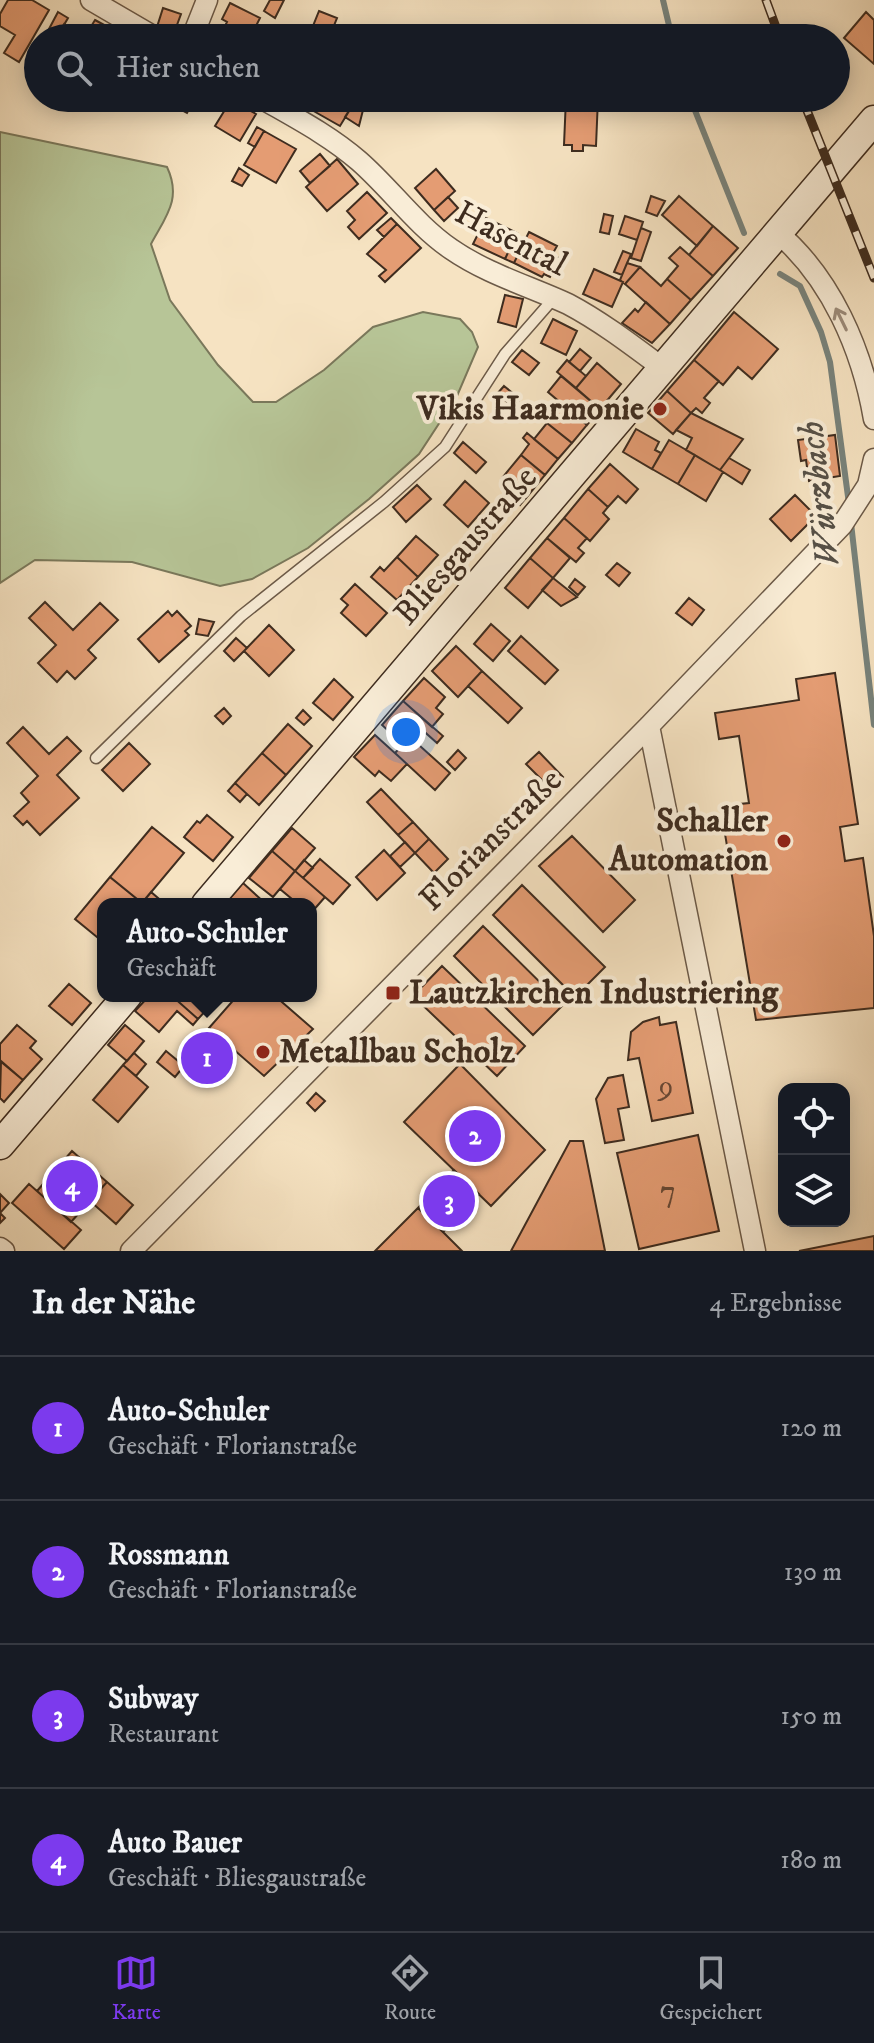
<!DOCTYPE html>
<html lang="de">
<head>
<meta charset="utf-8">
<style>
	body { margin:0; font-family:"IM FELL DW Pica",serif; background:#242831; color:#f1f3f6 }
	.controls { position:absolute; right:24px; bottom:24px; display:grid; overflow:hidden; border-radius:16px; box-shadow:0 4px 20px #0003 }
	.controls button { width:72px; height:72px; display:grid; place-items:center; padding:0; border:0; border-bottom:2px solid #363941; background:#171b24; color:#f1f3f6; font:40px sans-serif }
	.you { position:absolute; left:406px; top:732px; width:28px; height:28px; margin:-20px; border:6px solid #fff; border-radius:50%; background:#1a73e8; box-shadow:0 0 0 12px #1a73e833 }
	.badge { display:grid; place-items:center; width:52px; height:52px; border-radius:50%; background:#7c3aed; color:#fff; font-size:26px; font-weight:700 }
	.pin { position:absolute; translate:-50% -50%; border:4px solid #fff; box-shadow:0 2px 8px #0006 }
	.popup { position:absolute; left:97px; top:898px; width:220px; height:104px; box-sizing:border-box; display:grid; place-content:center; border-radius:16px; background:#171b24; filter:drop-shadow(0 2px 6px #0005); font-size:26px; white-space:nowrap; color:#9ea1a6 }
	.popup b { font-size:30px; color:#f1f3f6 }
	.popup::after { content:''; position:absolute; left:50%; top:100%; margin-left:-16px; border:16px solid transparent; border-top-color:#171b24 }
	.list { margin:0; padding:0; list-style:none }
	h2 { display:flex; justify-content:space-between; align-items:center; height:104px; margin:0; padding:0 32px; font-size:34px }
	h2 small { font-size:26px; font-weight:400; color:#9ea1a6 }
	.list li { display:grid; grid-template-columns:52px 1fr auto; gap:24px; align-items:center; box-sizing:border-box; height:144px; padding:0 32px; border-top:2px solid #363941 }
	.list b { display:block; font-size:30px; white-space:nowrap }
	.list p { margin:0; font-size:26px; white-space:nowrap; color:#9ea1a6 }
	.list em { font-size:26px; font-style:normal; color:#9ea1a6 }
	.icon { flex:none; width:44px; height:44px; fill:none; stroke:currentColor; stroke-width:2; stroke-linecap:round; stroke-linejoin:round }
	.map { position:relative; flex:none; width:874px; height:1251px; overflow:hidden }
	.search { position:absolute; background:#171b24; box-shadow:0 4px 20px #0003; left:24px; right:24px; top:24px; height:88px; display:flex; align-items:center; gap:20px; box-sizing:border-box; padding:0 28px; border-radius:44px; color:#9ea1a6; font-size:30px }
	.sheet { height:680px; background:#171b24 }
	nav { display:flex; justify-content:space-around; align-items:center; box-sizing:border-box; height:112px; border-top:2px solid #363941; background:#171b24; font-size:22px; color:#9ea1a6 }
	nav a { display:grid; justify-items:center; gap:4px }
	nav .on { color:#7c3aed }
	.map>svg:first-child { display:block }
</style>
</head>
<body>
<div class="map">
<svg width="874" height="1251" viewBox="0 0 874 1251">
	<rect width="100%" height="100%" fill="#f6e3c2"/>
	<filter id="stains"><feTurbulence type="fractalNoise" baseFrequency=".0025" numOctaves="4"/><feColorMatrix values="0 0 0 0 .2 0 0 0 0 .09 0 0 0 0 .02 0 0 0 .5 -.17"/></filter>
	<radialGradient id="worn" r=".72"><stop offset=".6" stop-color="#630" stop-opacity="0"/><stop offset="1" stop-color="#630" stop-opacity=".3"/></radialGradient>
	<path fill="#b7c597" stroke="#7a785b" stroke-width="2" d="M0,132l167,35c15,32 -1,49 -16,77l19,56 48,65 35,37h23l48,-32 49,-43 50,-15 37,7 12,13 6,15 -21,49 -38,58 -50,45 -61,49 -56,31 -32,7 -88,-24 -97,-2 -35,23z"/>
	<g fill="none" stroke-linecap="round" stroke-linejoin="round">
		<path stroke="#78837c" stroke-width="6" d="M663,0l9,38
			M690,98l54,135
			M780,274l20,12 21,46 9,30 19,142
			M851,523l23,202"/>
	</g>
	<path fill="#e49c73" stroke="#3e2c1f" stroke-width="2" d="M8,0h24l17,10 -30,52 -15,-9 11,-18 -15,-9v-12z
		M270,0h14l-9,18 -11,-7z
		M230,3l30,15 -10,20 -30,-2 7,-14 -5,-3z
		M163,8l18,6 -7,19 -17,-6z
		M319,11l18,7 -8,20 -18,-7z
		M58,12l10,6 -10,17 -9,-6z
		M866,12l8,8v44l-30,-26z
		M95,20l33,18h-44z
		M64,24l22,12 -2,2h-28z
		M564,28l40,3v7h-41z
		M159,98h36l-8,15z
		M317,98h40l-17,28 -30,-17z
		M357,98l8,4 -6,24 -14,-9z
		M374,98h33l-2,11 -32,-7z
		M566,98h32l-2,48 -13,-1v6h-11v-6h-8z
		M231,100l25,14 -16,27 -25,-15z
		M257,127l7,4 -9,16 -7,-4z
		M264,131l32,18 -20,34 -32,-18z
		M320,154l10,12 -20,17 -10,-12z
		M337,159l21,25 -31,27 -21,-24z
		M239,168l10,7 -7,11 -10,-5z
		M436,169l19,22 -21,19 -19,-22z
		M367,192l20,21 -28,26 -11,-12 7,-7 -8,-9z
		M651,196l14,5 -8,15 -11,-4z
		M679,196l34,30 -16,20 -35,-31z
		M448,197l10,11 -14,13 -10,-11z
		M604,214l9,2 -4,18 -9,-2z
		M625,216l18,6 -6,18 -18,-6z
		M391,218l6,6 -13,13 -7,-7z
		M486,218l31,15 -12,26 -32,-15z
		M397,224l24,24 -36,34 -6,-6 7,-6 -19,-16z
		M713,226l25,22 -25,28 -24,-21z
		M641,228l10,4 -10,29 -10,-3z
		M529,232l28,14 -5,9 -28,-13z
		M515,238l9,4 -10,21 -9,-4z
		M524,242l35,16 -9,19 -6,-3 -2,3 -28,-14z
		M680,247l33,29 -22,24 -24,-21 11,-13 -9,-8z
		M623,251l8,3 -9,21 -8,-3z
		M627,263l13,4 -15,17 -5,-4z
		M640,267l21,19 6,-7 24,21 -21,24 -45,-40z
		M594,269l29,13 -11,25 -29,-13z
		M505,295l18,4 -7,28 -18,-5z
		M646,302l24,22 -18,19 -30,-20 13,-14 3,3z
		M734,312l44,37 -26,30 -14,-12 -15,18 -29,-25z
		M553,319l24,12 -11,24 -25,-12z
		M580,349l11,9 -11,13 -11,-9z
		M522,350l17,13 -10,12 -17,-13z
		M567,360l19,16 -10,12 -19,-16z
		M694,360l25,21 -15,17 6,5 -8,10 -6,-5 -5,5 -24,-22z
		M597,363l24,21 -21,25 -24,-21z
		M561,376l39,33 -13,16 -39,-33z
		M504,386l16,13 -7,8 -16,-13z
		M667,391l24,22 -18,21 -25,-21z
		M562,404l25,21 -15,18 -25,-20z
		M691,413l52,26 -23,31 -34,-20 6,-12 -16,-8z
		M547,423l25,20 -14,16 -24,-20z
		M636,429l23,13 -4,8 6,3 -9,16 -29,-17z
		M527,433l31,26 -13,16 -24,-20 8,-11 -6,-6z
		M835,435l5,41 -31,5 -3,-21 -5,1 -3,-21z
		M669,440l26,15 -17,29 -26,-15z
		M463,442l23,20 -10,11 -22,-20z
		M521,455l24,20 -19,23 -24,-20z
		M695,455l28,17 -17,29 -28,-17z
		M729,458l21,12 -8,14 -22,-14z
		M610,464l28,25 -12,14 -8,-7 -10,11 -20,-18z
		M465,481l24,22 -21,24 -24,-22z
		M417,485l14,14 -25,23 -13,-15z
		M511,486l15,12 -6,7 -14,-13z
		M588,489l20,18 -5,6 6,6 -19,22 -26,-23z
		M795,495l21,21 -25,25 -21,-22z
		M564,518l23,20 -9,10 6,5 -8,9 -29,-24z
		M416,536l22,19 -20,22 -21,-20z
		M547,538l23,20 -17,20 -23,-20z
		M397,557l21,20 -21,23 -26,-23 9,-10 4,4z
		M530,558l23,20 -25,30 -23,-20z
		M617,563l13,10 -11,13 -13,-11z
		M553,578l24,19 -16,9 -19,-16z
		M575,579l10,8 -7,8 -9,-8z
		M355,584l32,29 -21,23 -25,-23 7,-8 -7,-6z
		M689,598l15,12 -12,15 -16,-12z
		M45,602l28,28 27,-27 18,17 -30,30 8,8 -21,21 -8,-8 -10,11 -19,-19 18,-18 -27,-27z
		M168,611l4,5 5,-5 14,15 -6,5 4,4 -30,27 -21,-23z
		M199,619l15,3 -6,14 -12,-2z
		M491,624l19,17 -17,20 -19,-17z
		M269,625l25,25 -25,26 -25,-25z
		M521,636l37,34 -13,14 -37,-33z
		M236,638l11,10 -13,13 -10,-10z
		M456,646l26,25 -24,26 -26,-26z
		M482,671l40,37 -14,15 -40,-37z
		M835,673l23,151 -18,3 5,34 18,-3 11,78v72l-118,12 -33,-198 19,-2 -2,-16 9,-1 -10,-67 -20,3 -4,-26 84,-13 -3,-21z
		M424,678l21,19 -9,11 7,6 -11,13 -29,-26z
		M334,679l19,18 -20,23 -20,-17z
		M403,701l40,35 -6,7 -18,-16 -16,17 -21,-19z
		M224,708l7,8 -8,8 -8,-8z
		M303,710l8,8 -7,7 -8,-7z
		M288,724l24,22 -26,29 -24,-22z
		M23,727l26,27 18,-17 14,14 -24,24 22,23 -39,37 -13,-14 -4,4 -9,-9 15,-14 -8,-9 17,-17 -31,-33z
		M375,735l32,29 -16,17 -12,-10 -4,5 -21,-19z
		M410,737l40,36 -15,17 -40,-37z
		M129,743l21,21 -27,27 -21,-21z
		M458,750l8,8 -11,12 -8,-8z
		M539,752l24,25 -12,12 -25,-25z
		M262,753l24,22 -27,30 -24,-22z
		M235,783l12,11 -7,8 -12,-11z
		M381,789l32,33 -15,13 -31,-33z
		M207,815l26,22 -20,24 -29,-24 13,-16 3,2z
		M413,822l16,17 -14,14 -17,-18z
		M152,827l32,26 -42,50 -32,-26z
		M292,828l23,20 -20,23 -23,-20z
		M572,836l63,64 -32,32 -64,-66z
		M429,839l19,20 -14,14 -19,-20z
		M405,842l10,11 -15,14 -10,-11z
		M384,850l21,23 -28,27 -21,-23z
		M272,851l23,20 -22,26 -24,-19z
		M320,859l30,26 -17,19 -30,-26z
		M304,860l9,8 -10,10 -8,-7z
		M295,871l30,26 -14,16v-9h-13l-18,-15z
		M110,877l32,26 9,-11 14,12h-62v38l-28,-23z
		M243,883l23,21h-41z
		M522,885l83,82 -30,30 -82,-82z
		M483,926l80,79 -30,30 -79,-79z
		M442,966l83,80 -28,30 -84,-80z
		M69,984l22,19 -19,22 -23,-19z
		M149,996h23l26,23 -5,6 -16,-14 -18,21 -24,-21z
		M172,996h25l12,11 -11,12z
		M237,996h38l38,33 -49,47 -55,-48z
		M659,1017l1,8 16,-3 17,91 -41,8 -13,-63 -11,2 3,-28 12,-10z
		M17,1025l19,16 -6,7 12,11 -19,21 -23,-19v-17z
		M125,1025l19,16 -17,20 -19,-16z
		M206,1038l21,17 -20,24 -20,-18z
		M166,1051l18,15 -9,11 -18,-15z
		M134,1053l12,11 -10,12 -13,-11z
		M1,1061l22,19 -19,22 -4,-4z
		M460,1064l85,86 -54,56 -87,-84z
		M123,1065l25,22 -30,35 -25,-22z
		M623,1075l6,32 -11,2 6,31 -19,3 -9,-44 12,-21z
		M316,1093l9,8 -10,10 -8,-8z
		M698,1135l21,96 -80,18 -22,-96z
		M570,1141h13l22,110h-94z
		M72,1151l35,31 -36,40 -34,-31z
		M454,1170l25,24 -36,38 -25,-24z
		M107,1182l26,23 -17,19 -26,-23z
		M29,1184l52,46 -17,19 -52,-46z
		M0,1194l9,9 -9,10 5,5 -5,5z
		M418,1208l25,24 19,19h-87z
		M874,1236v15h-75z"/>
	<g fill="none" stroke-linecap="round" stroke-linejoin="round">
		<g stroke="#6c5a48" stroke-width="13">
			<path id="lane" d="M96,758l145,-142 143,-114 61,-55 60,-93 49,-56"/>
		</g>
		<g stroke="#6c5a48" stroke-width="23">
			<path id="street" d="M91,0l65,38
				M192,38l15,-38
				M261,98c33,19 68,37 98,63 32,28 57,64 92,88 36,25 78,37 117,55 34,18 65,42 96,65
				M777,232c54,46 85,117 97,187
				M649,726l106,525
				M0,1248l4,3
				M131,1251l518,-525 193,-201 26,-40 6,-26"/>
		</g>
		<g stroke="#3e2c1f" stroke-width="31">
			<path id="secondary" d="M206,904l668,-784
				M0,1145l127,-149"/>
		</g>
		<use href="#lane" stroke="#f9edd7" stroke-width="10"/>
		<use href="#street" stroke="#f9edd7" stroke-width="20"/>
		<use href="#secondary" stroke="#f9edd7" stroke-width="28"/>
		<g stroke="#3e2c1f" stroke-width="9">
			<path id="rail" d="M766,0l14,38
				M802,98l72,180"/>
		</g>
		<use href="#rail" stroke="#f9edd7" stroke-width="6" stroke-dasharray="18" stroke-linecap="butt"/>
	</g>
	<defs><path id="oneway-shaft" d="M-6 0H5M1.5-3L5.5 0L1.5 3" fill="none" stroke-width="1.6" stroke-linecap="round" stroke-linejoin="round" transform="scale(2)"/></defs>
	<use stroke="#9c8c7b" href="#oneway-shaft" transform="translate(841 319) rotate(-116)"/>
	<g fill="#8f2418" stroke="#f9edd7" stroke-width="3">
		<circle cx="660" cy="409" r="8"/>
		<circle cx="784" cy="841" r="8"/>
		<rect x="385" y="985" width="16" height="16" rx="4"/>
		<circle cx="263" cy="1052" r="8"/>
	</g>
	<g text-anchor="middle" dominant-baseline="central" stroke-width="8" stroke-linejoin="round" paint-order="stroke">
		<g font-size="30" fill="#684834">
			<text x="666" y="1086">9</text>
			<text x="668" y="1192">7</text>
		</g>
		<g font-size="34" fill="#3e2c1f" stroke="#f9edd7">
			<text transform="translate(511 239) rotate(28)">Hasental</text>
			<text transform="translate(466 546) rotate(-49)">Bliesgaustraße</text>
			<text transform="translate(491 840) rotate(-45)">Florianstraße</text>
		</g>
		<g font-size="34" font-weight="bold" fill="#3e2c1f" stroke="#f9edd7" text-anchor="end">
			<text x="644" y="409">Vikis Haarmonie</text>
			<text x="768" y="821">Schaller<tspan x="768" dy="39">Automation</tspan></text>
			<text x="409" y="993" text-anchor="start">Lautzkirchen Industriering</text>
			<text x="279" y="1052" text-anchor="start">Metallbau Scholz</text>
		</g>
		<g font-size="36" font-style="italic" fill="#565046" stroke="#f9edd7">
			<text transform="translate(820 494) rotate(-97)">Würzbach</text>
		</g>
	</g>
	<rect width="100%" height="100%" filter="url(#stains)"/>
	<rect width="100%" height="100%" fill="url(#worn)"/>
</svg>
<div class="controls">
<button><svg class="icon" aria-label="locate" viewBox="0 0 24 24"><circle cx="12" cy="12" r="6"/><path d="M12 2v4M12 18v4M2 12h4M18 12h4"/></svg></button>
<button><svg class="icon" aria-label="layers" viewBox="0 0 24 24"><path d="M12 4l9 5-9 5-9-5zM3 14l9 5 9-5"/></svg></button>
</div>
<div class="you"></div>
<div class="pin badge" style="left:207px;top:1058px">1</div>
<div class="popup"><b>Auto-Schuler</b>Geschäft</div>
<div class="pin badge" style="left:475px;top:1136px">2</div>
<div class="pin badge" style="left:449px;top:1201px">3</div>
<div class="pin badge" style="left:72px;top:1186px">4</div>
<div class="search"><svg class="icon" aria-label="search" viewBox="0 0 24 24"><circle cx="10" cy="10" r="6"/><path d="M15 15l6 6"/></svg>Hier suchen</div>
</div>
<section class="sheet">
<h2>In der Nähe<small>4 Ergebnisse</small></h2>
<ul class="list">
<li><span class="badge">1</span><div><b>Auto-Schuler</b><p>Geschäft · Florianstraße</p></div><em>120 m</em></li>
<li><span class="badge">2</span><div><b>Rossmann</b><p>Geschäft · Florianstraße</p></div><em>130 m</em></li>
<li><span class="badge">3</span><div><b>Subway</b><p>Restaurant</p></div><em>150 m</em></li>
<li><span class="badge">4</span><div><b>Auto Bauer</b><p>Geschäft · Bliesgaustraße</p></div><em>180 m</em></li>
</ul>
</section>
<nav>
<a class="on"><svg class="icon" aria-label="map" viewBox="0 0 24 24"><path d="M3 6l6-2 6 2 6-2v14l-6 2-6-2-6 2zM9 4v14M15 6v14"/></svg>Karte</a>
<a><svg class="icon" aria-label="directions" viewBox="0 0 24 24"><path d="M12 3l9 9-9 9-9-9zM9 14v-3h6M13 9l2 2-2 2"/></svg>Route</a>
<a><svg class="icon" aria-label="saved" viewBox="0 0 24 24"><path d="M7 4h10v16l-5-4-5 4z"/></svg>Gespeichert</a>
</nav>
</body>
</html>
